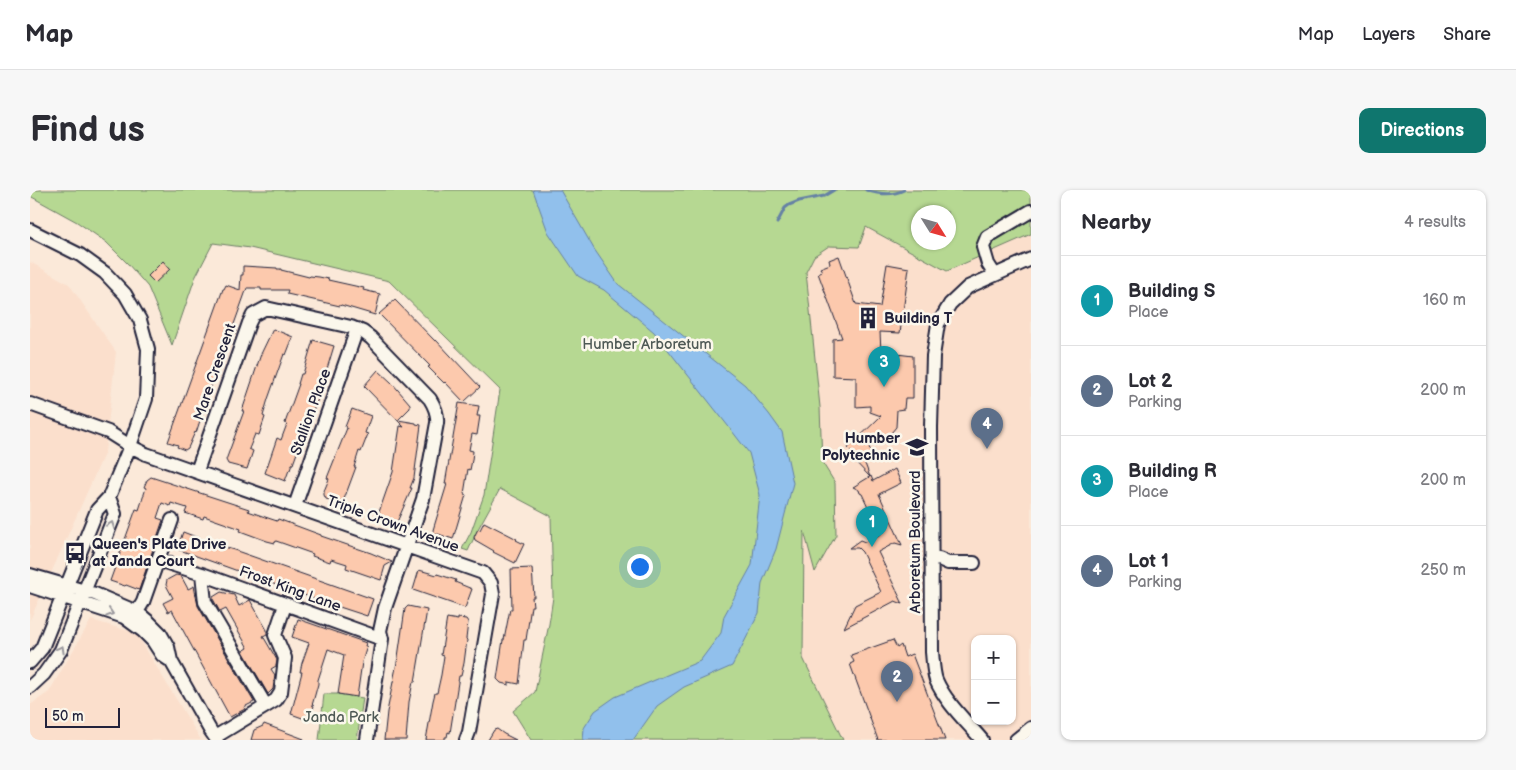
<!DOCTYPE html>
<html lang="en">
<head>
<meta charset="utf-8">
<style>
	body { margin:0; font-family:"Balsamiq Sans",sans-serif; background:#f7f7f7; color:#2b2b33 }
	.controls { position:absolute; right:15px; bottom:15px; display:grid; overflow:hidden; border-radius:10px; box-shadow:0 1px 4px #0004 }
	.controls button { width:45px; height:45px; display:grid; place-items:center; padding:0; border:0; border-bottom:1px solid #e1e1e2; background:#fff; color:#2b2b33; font:25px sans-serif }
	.compass { position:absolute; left:881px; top:15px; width:45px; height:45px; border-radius:50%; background:#fff; box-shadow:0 1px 4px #0004; rotate:127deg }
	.scale { position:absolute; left:15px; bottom:12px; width:75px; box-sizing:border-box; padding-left:5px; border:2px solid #22223b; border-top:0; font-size:14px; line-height:18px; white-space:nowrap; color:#22223b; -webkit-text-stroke:4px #fbf7ec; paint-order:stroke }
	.you { position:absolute; left:609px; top:376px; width:18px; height:18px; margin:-12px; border:4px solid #fff; border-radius:50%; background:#1a73e8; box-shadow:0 0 0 8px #1a73e833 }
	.badge { display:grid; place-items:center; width:32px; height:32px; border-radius:50%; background:#0f766e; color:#fff; font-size:16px; font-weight:700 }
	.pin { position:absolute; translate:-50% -41px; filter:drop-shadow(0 1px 2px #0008) }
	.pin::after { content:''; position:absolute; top:26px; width:18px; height:15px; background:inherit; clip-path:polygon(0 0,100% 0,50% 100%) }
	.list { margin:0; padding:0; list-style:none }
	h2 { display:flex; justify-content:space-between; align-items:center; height:65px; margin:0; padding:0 20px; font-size:21px }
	h2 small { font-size:16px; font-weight:400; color:#7c7c81 }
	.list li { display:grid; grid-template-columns:32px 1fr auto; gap:15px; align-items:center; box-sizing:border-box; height:90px; padding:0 20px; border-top:1px solid #e1e1e2 }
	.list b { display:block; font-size:19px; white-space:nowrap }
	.list p { margin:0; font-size:16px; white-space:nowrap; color:#7c7c81 }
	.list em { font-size:16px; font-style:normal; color:#7c7c81 }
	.map { position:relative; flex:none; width:1001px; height:550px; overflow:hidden; border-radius:10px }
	header { display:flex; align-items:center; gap:30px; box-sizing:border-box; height:70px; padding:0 25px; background:#fff; border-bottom:1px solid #e1e1e2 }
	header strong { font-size:24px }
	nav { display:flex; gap:28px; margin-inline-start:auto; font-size:18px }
	.intro { display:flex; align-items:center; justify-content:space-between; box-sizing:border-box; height:120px; padding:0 30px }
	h1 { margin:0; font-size:35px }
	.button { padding:12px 22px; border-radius:10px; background:#0f766e; color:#fff; font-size:18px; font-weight:700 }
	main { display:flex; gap:30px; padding:0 30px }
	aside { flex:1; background:#fff; border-radius:10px; box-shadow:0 1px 4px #0004 }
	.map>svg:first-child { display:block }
</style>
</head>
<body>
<header>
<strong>Map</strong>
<nav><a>Map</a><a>Layers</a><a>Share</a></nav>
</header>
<div class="intro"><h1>Find us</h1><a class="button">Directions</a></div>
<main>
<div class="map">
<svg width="1001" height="550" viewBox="0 0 1001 550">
	<rect width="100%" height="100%" fill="#fbe9d9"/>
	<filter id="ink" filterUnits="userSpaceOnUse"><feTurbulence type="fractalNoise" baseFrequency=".02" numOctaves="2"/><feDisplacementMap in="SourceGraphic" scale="10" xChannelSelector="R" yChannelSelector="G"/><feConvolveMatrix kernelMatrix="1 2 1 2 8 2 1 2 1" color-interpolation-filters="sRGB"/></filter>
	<g filter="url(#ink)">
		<path fill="#fbdfcc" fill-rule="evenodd" d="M799,17l118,64 84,-37v506h-188l-40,-82 2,-156 -7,-241zM945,449h37v82h-37z
			M0,72l39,22 47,68 -11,100 -75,168z
			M61,430l45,13 65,107h-171v-35l19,-13z"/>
		<path fill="#b6d892" stroke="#6c7d66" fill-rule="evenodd" d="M0,0h1001v44l-84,37 -81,-44 -7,20 -30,-1 -15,10 -8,16 14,135 2,55 13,21 1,52 -21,37 -11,-41 -1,127 40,82h-312l-18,-29 22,-19 14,-68 4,-27 -2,-81 -51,-27 -22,40 -10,22 -6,-2 9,-17 13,-37 16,-105 -111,-109 -139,-33 -37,-5 -18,35 -23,67 -24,-58 -20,-23 -22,-22 -29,-20 -47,-26zM888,22h30v30h-30z
			M294,504h14l25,4 -6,42h-38z"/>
		<path fill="#91c0ec" stroke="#6581a5" d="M503,0h27l34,59 24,35 127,101 24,29 13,18 11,51 -17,66 -14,34 -3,30 -27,53 -48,21 -27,19 -24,34h-50l1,-12 11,-17 20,-14 85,-36 21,-28 3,-17 28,-51 8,-70 -11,-42 -17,-22 -78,-99 -50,-42 -26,-14 -30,-44z"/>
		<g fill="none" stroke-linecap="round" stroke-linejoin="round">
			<path stroke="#6581a5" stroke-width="3" d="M836,0c12,4 26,6 38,0
				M747,33l8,-15 4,-3 10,-4 25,-5 10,-6"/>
		</g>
		<path fill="#fcc9ad" stroke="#22223b" d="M809,66l17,48 24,3 7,-43 22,4 -9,65 -20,-1 1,20 32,4v42h-8l-1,11 -7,1 -1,17 -10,12 -4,-4 -13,13 4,4 -9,9 6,16 -22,-23 3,-3 -3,-3 33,-32 -11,-4v-6l-14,1v-30l-23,-1v-37l9,-1 -24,-65 4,-2 -2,-3 10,-4 -1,-4z
			M133,71l7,8 -15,14 -7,-7z
			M213,76l34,2v1h4v1l28,7 1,-1 9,1 10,2 -1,1 36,8 -1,2 17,4 -5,21 -34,-10 -1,1 -53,-12 1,-4h-27v-2h-14l-14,39h-1l-5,14 -12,37 -1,-1 -18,56 -1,-1 -7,16 -3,2 -8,-3 1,-2 -10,-3 55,-153h1l2,-4 14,5 1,-15h2z
			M365,110l40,41 1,-1 44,47 -16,15 -19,-20 -1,1 -16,-16 2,-1 -51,-52z
			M243,139l20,8 -7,18 -2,-1 -16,45 -5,17 2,1 -6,18 -4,-1 -6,15 4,2 -6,18 -19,-5 -2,-4 18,-49h-2l19,-57z
			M283,150l21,6 -19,62h-2l-20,56h-1l-2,6h-1l-4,11 -20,-8 12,-35 4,2 6,-16 -2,-1 14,-39h-1l3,-10h2z
			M348,180l14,13 18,21v4l-12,12 18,3v1l5,1 -7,53 -4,10h2l-15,34 -19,-7 15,-43 7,-46 4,1 -40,-41z
			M429,213l20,3 -2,10h3l-3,19 -5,-1 -3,16 4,1 -1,9 -2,10 -2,-1 -4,25 2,1 -13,44 -15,-5 -3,1 -2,-5 14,-46h-2z
			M322,219l19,7 -6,17 3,1 -7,18 -2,-1 -5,16h2l-13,35 -9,-3 -1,2 -7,-2 -2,-4v-4l5,-12 -2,-1 20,-50 -2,-1z
			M865,279l6,14 -22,11 23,51 -7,-2 -17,9 25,52 -8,-3 -51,27 11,-23 26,-13 -19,-40 -4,-4h-9l11,-8 5,2 16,-8 -19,-40 -2,-1 -1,-3 -6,-3 18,-11 2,5z
			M121,287l98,32 -1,2 20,7 9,3 1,-2 43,16v1l50,17 21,9 -7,4 -4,14 -35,-12 1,-4 -16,-5 -1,3 -18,-6 1,-2 -37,-13 -1,2 -8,-2 -27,-10 1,-2 -20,-7 -17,-6 -1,3 -18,-6 2,-5 -16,-5 -1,3 -8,-3 -5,15 6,2 -24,70 -13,-5 -1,1 -15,-5 26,-72 3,1 7,-22 -2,-1 3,-7z
			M454,332l33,17 -1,1 8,4 -9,19 -22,-11 1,-1 -19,-11 -1,-3 4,-8 2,1z
			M153,342l26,10v1l25,7 139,49 -6,17 -49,-16 -141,-51z
			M502,378l2,29h-2l1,9h-2l-5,34h-2l-5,44 -10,-2v3l-8,-2 -4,-4 6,-39h1l6,-31h2l-1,-40z
			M389,380l18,5v-1l19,6 -1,2 17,7 -7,19 -52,-18z
			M146,385l5,1 7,13 6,-3 4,20 56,96 -10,5 1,2 -15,8 -58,-107 -4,2 -5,-9 10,-5 -7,-13 1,-5z
			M191,402l13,3 5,11 11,-6 17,30v4l-4,2 14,24 -1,6 -5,3 4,6 -2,14 -5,5 -25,-43 5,-3 -22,-39 -6,3 -7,-13v-2z
			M378,416l19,4 -12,72h-2l-4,20 -3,38h-22l3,-28 11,-55 7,-48z
			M417,428l11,2v-2l8,1 2,3 -2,17 1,1 -3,23 -3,13h-2l-9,57 -2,-1 -1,5h-2v3h-19l7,-39 2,-8h2l4,-18 3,-19 -3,-1z
			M268,429l60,21 8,3 -1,3h2l-5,16 -5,35 -19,-3 6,-39 -16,-6 -10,31v4l-5,18 -1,3 2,1 -6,14 -17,-6 11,-42h-2l2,-9 7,-20 -17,-6z
			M863,450l4,8 4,-3 4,12 7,-3 33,86h-67l-28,-76 4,-2 -3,-7z
			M234,534l40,15v1h-53l3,-10 9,-4z
			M467,539l7,5 12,6h-28l6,-10z"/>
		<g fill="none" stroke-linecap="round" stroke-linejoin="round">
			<g stroke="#22223b" stroke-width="16">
				<path id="minor" d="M0,40l50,25 25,18 20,21 15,26 8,29 -2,50 -16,47 -21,51 -12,13 -55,138 -12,14
					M965,85l-7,-11 -5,-17 4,-10 44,-26
					M0,214l78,28 22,14 16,8 337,119 8,10 2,11 -24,138 -3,8
					M167,281l52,-148 4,-8 13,-7 85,19 12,5 8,6 59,61c5,8 8,15 7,24l-14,76 -38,109 -5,23 2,8 -15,101
					M265,316l62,-177
					M128,370l44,14 180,65
					M901,370l8,-1 9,4h26
					M172,384l3,28 61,104
					M0,385l65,19 42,18 12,10 11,11 8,14 3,14 39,69 7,10
					M0,396l94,31 19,14 10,10 9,14 9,6
					M107,422l6,-10 29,-82
					M0,497l14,-13 17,-24 54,-136 -6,-17
					M185,547l61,-37 5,-8 4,-34 -10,-23 10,-30
					M952,550c-16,-19 -36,-37 -46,-60 -3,-9 -3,-19 -4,-28l-1,-225 2,-71 5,-32 12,-20 18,-17 63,-28
					M986,550l15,-12"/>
			</g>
			<use href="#minor" stroke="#fbf7ec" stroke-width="12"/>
		</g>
		<defs><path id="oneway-chevron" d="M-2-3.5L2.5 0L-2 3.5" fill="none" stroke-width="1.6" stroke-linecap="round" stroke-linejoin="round" transform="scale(1.25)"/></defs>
		<g stroke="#99979c">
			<use href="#oneway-chevron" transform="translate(81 335) rotate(-69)"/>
			<use href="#oneway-chevron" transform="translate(80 423) rotate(18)"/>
			<use href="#oneway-chevron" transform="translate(31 459) rotate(-61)"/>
		</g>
	</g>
	<defs>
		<g id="building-bare" transform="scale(1.725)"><path d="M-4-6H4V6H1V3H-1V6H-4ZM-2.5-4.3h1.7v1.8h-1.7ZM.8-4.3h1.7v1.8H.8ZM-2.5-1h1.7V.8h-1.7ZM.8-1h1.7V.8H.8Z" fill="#22223b" stroke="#fbf7ec" stroke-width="2.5" paint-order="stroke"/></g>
		<g id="university-bare" transform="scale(1.725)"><path d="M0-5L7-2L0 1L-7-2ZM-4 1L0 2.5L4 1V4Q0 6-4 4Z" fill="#22223b" stroke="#fbf7ec" stroke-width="2.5" paint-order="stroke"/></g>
		<g id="bus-bare" transform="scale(1.725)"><path d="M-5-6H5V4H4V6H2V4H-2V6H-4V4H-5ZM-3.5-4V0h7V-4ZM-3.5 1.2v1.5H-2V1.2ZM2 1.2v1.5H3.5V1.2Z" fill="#22223b" stroke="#fbf7ec" stroke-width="2.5" paint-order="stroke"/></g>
	</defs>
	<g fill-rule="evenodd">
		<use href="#building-bare" x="838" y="128"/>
		<use href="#university-bare" x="887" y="257"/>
		<use href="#bus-bare" x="45" y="363"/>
	</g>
	<g text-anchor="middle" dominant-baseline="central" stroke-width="5" stroke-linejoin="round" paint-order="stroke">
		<g font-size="15" font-weight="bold" fill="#22223b" stroke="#fbf7ec" text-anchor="start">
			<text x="854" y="128">Building T</text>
			<text x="870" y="248" text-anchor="end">Humber<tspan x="870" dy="17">Polytechnic</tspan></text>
			<text x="62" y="354">Queen's Plate Drive<tspan x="62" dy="17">at Janda Court</tspan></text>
		</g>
		<g font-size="15" fill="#4e5955" stroke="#fbf7ec">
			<text x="617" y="154">Humber Arboretum</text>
			<text x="311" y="527">Janda Park</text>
		</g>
		<g font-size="15" fill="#22223b" stroke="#fbf7ec">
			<text transform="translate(185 182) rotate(-71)">Mare Crescent</text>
			<text transform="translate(281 222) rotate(-70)">Stallion Place</text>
			<text transform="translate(363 334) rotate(20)">Triple Crown Avenue</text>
			<text transform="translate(885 352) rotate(-90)">Arboretum Boulevard</text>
			<text transform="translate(260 399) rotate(20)">Frost King Lane</text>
		</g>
	</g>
</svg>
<div class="controls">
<button>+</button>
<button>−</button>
</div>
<svg class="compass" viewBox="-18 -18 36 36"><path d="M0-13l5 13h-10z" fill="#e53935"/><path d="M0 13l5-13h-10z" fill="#7c7c81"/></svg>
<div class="scale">50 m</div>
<div class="you"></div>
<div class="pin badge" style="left:842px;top:357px;background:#0f9aa8">1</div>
<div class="pin badge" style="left:867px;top:512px;background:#5c6f8a">2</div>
<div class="pin badge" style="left:854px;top:197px;background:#0f9aa8">3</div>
<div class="pin badge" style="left:957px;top:259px;background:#5c6f8a">4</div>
</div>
<aside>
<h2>Nearby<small>4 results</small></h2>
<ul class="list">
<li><span class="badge" style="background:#0f9aa8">1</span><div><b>Building S</b><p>Place</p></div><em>160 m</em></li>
<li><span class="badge" style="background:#5c6f8a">2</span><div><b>Lot 2</b><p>Parking</p></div><em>200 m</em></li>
<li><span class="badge" style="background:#0f9aa8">3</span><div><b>Building R</b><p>Place</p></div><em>200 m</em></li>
<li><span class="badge" style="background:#5c6f8a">4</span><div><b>Lot 1</b><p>Parking</p></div><em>250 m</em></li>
</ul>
</aside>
</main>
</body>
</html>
